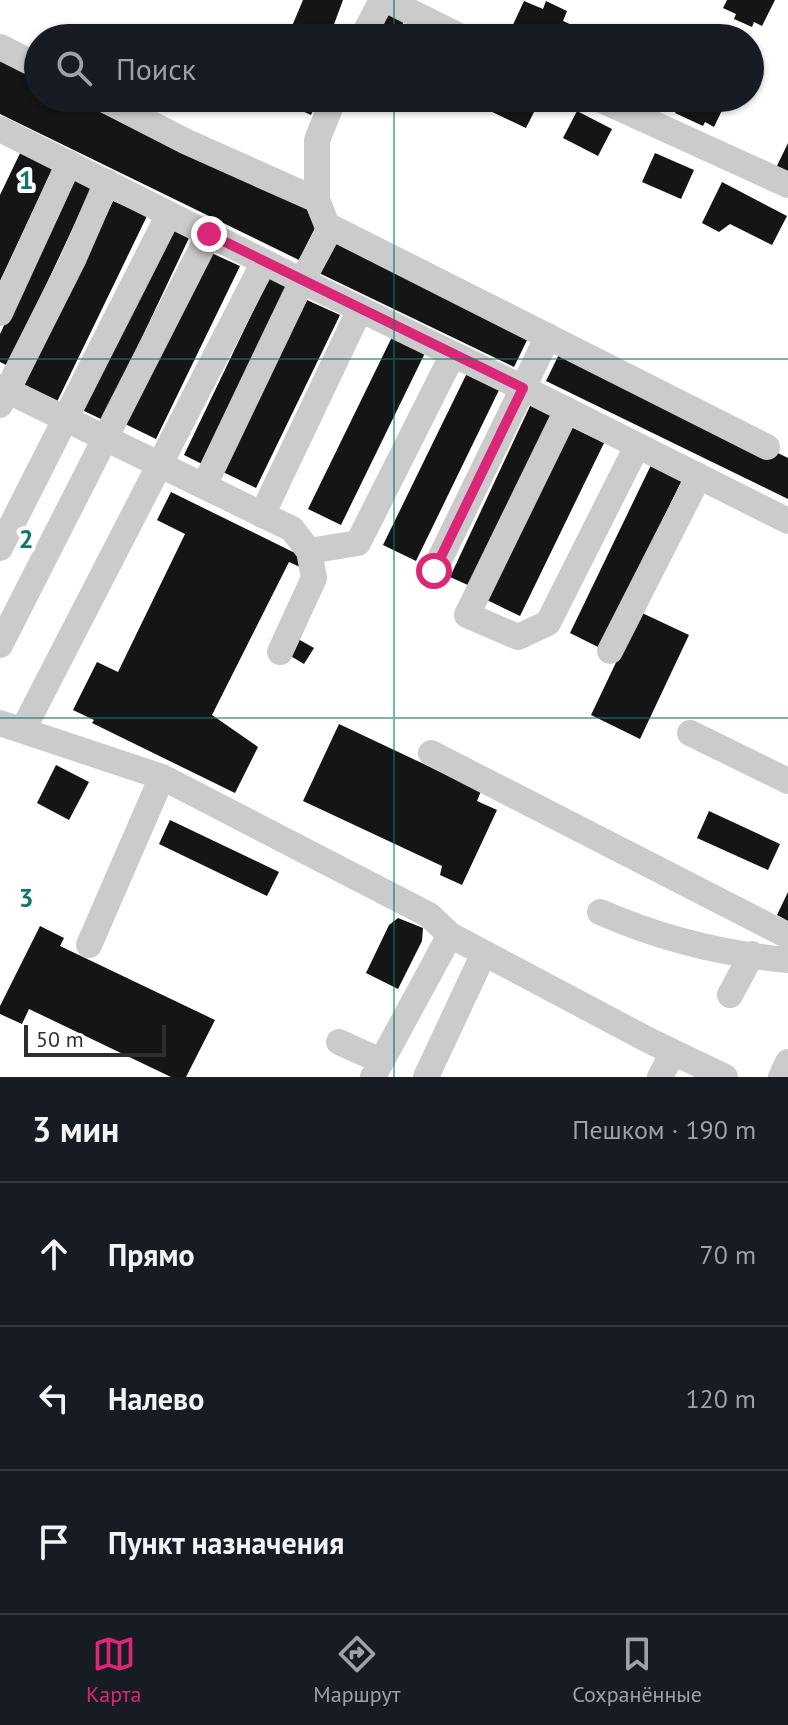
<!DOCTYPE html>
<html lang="ru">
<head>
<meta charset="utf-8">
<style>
	body { margin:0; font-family:"PT Sans",sans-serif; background:#20242c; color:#f1f3f6 }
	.scale { position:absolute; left:24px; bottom:20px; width:142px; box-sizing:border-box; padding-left:8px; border:4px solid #2e2e2e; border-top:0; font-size:22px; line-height:28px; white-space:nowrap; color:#2e2e2e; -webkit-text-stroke:6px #fff; paint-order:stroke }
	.stop { position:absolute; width:24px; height:24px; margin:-18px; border:6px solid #db2777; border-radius:50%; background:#fff }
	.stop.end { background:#db2777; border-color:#fff; box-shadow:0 2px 8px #0008 }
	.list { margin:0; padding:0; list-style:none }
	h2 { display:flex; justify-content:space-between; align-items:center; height:104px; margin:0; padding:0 32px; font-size:34px }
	h2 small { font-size:26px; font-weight:400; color:#9ea1a6 }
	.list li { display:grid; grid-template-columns:52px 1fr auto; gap:24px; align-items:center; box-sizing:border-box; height:144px; padding:0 32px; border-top:2px solid #363941 }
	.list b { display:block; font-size:30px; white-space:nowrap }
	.list em { font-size:26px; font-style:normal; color:#9ea1a6 }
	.icon { flex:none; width:44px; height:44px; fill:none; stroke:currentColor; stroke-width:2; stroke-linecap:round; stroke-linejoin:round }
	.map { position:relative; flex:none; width:788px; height:1077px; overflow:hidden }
	.search { position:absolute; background:#171b24; box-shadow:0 2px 6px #0004; left:24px; right:24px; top:24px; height:88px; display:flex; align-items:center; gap:20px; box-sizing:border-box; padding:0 28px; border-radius:44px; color:#9ea1a6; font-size:30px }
	.sheet { height:536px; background:#171b24 }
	nav { display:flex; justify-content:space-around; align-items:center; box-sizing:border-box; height:112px; border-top:2px solid #363941; background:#171b24; font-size:22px; color:#9ea1a6 }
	nav a { display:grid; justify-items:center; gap:4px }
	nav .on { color:#db2777 }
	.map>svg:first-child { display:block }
</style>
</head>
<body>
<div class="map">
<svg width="788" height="1077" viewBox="0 0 788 1077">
	<rect width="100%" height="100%" fill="#fff"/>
	<path fill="#151515" d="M303,0h40l-14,38h-42z
		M727,0h48l-13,26 -8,-4 -2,5 -18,-8 2,-5 -13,-6z
		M524,1l19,8 3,-8 21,10 -4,10 20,9 -4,8h-59l2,-5 -11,-4z
		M388,6l19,9 -5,10 28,13h-57z
		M0,58l38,19v21h43l240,118 -22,44 -299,-146z
		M274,98h44l-7,17z
		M473,98h68l-15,30 -40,-19 2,-4z
		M683,98h36l7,4 -12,25 -9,-5 -2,4 -28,-13z
		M577,111l35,18 -14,27 -35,-18z
		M788,143v33l-13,-6z
		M22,149l33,15 -55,117v-86z
		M655,153l39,17 -13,29 -39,-17z
		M75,175l19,8 -86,183 -8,-4v-28z
		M722,182l65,34 -15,29 -42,-21 -11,8 -17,-9z
		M113,201l34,15 -91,188 -33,-16z
		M168,228l21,10 -86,182 -21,-10z
		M336,239l194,95 -16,33 -195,-94z
		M207,251l33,15 -84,173 -33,-16z
		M269,278l19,9 -86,177 -18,-9z
		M307,300l33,15 -84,173 -33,-16z
		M392,337l33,16 -84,172 -33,-16z
		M562,348l226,110v41l-242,-118z
		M467,373l33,15 -84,173 -33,-16z
		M531,404l21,10 -82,172 -20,-9z
		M571,427l33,16 -84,173 -33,-16z
		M652,463l31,15 -83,170 -30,-15z
		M171,492l122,60 9,-2 -2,17 -11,-5 -77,153 46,32 -23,46 -143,-70 2,-3 -21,-10 24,-48 21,10 67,-138 -28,-14z
		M640,612l49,23 -49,104 -49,-24z
		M298,639l16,9 -10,16 -15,-9z
		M339,724l142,67 -4,10 20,9 -35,75 -22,-10 2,-9 -139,-65z
		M56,765l33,17 -20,38 -32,-17z
		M709,811l71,33 -12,26 -71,-32z
		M170,820l109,52 -12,24 -108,-52z
		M788,892v29l-11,-6z
		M398,918l25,10 -1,13 -24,48 -32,-16 23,-48z
		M40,926l24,12 -4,8 155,74 -29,57h-15l-142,-68 -7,15 -22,-10v-8z"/>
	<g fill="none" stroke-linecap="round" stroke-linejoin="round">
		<path stroke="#cbcbcb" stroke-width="26" d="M387,0l76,38
			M362,38l20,-38
			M0,47l38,19
			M101,98l86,44 130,58
			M334,98l-17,42v60l10,25 440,222
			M597,98l191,87
			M0,129l302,152 -98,205
			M331,227l-29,54 221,107 -89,183
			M0,313l69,-150
			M548,336l-25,52 265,133
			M0,387l292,142 17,22 5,27 -34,74
			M0,405l73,-145 34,-78
			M567,410l-100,205 51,22 30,-14 89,-177
			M262,515l98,-206
			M0,548l169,-334
			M309,551l49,-8 95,-189
			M0,645l209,-411
			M610,651l89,-175
			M27,722l237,-460
			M0,723l162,54 267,138 21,20
			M690,733l98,48
			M431,753l357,183
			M600,912c59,26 124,42 188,48
			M89,945l73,-168
			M730,995l22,-41
			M339,1042l42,19
			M373,1077l77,-142 200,106 75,36
			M426,1077l58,-124
			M660,1077l13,-25
			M781,1077l7,-15"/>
	</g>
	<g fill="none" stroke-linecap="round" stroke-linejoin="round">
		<path stroke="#db2777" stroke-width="10" d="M209,234l314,154 -89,183"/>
	</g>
	<path fill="none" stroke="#0f766e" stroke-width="2" stroke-opacity="0.55" d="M394,0v38M394,98v979M0,359h788M0,718h788"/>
	<g font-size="26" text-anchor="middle" font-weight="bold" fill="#0f766e" stroke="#fff" stroke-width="8" stroke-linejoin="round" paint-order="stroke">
		<text x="26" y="189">1</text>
		<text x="26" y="548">2</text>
		<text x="26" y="907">3</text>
	</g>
</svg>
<div class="scale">50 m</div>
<div class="stop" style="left:434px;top:571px"></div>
<div class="stop end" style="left:209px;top:234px"></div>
<div class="search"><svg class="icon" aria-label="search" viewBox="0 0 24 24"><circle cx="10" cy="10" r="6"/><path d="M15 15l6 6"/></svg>Поиск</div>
</div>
<section class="sheet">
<h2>3 мин<small>Пешком · 190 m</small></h2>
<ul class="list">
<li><svg class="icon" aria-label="ahead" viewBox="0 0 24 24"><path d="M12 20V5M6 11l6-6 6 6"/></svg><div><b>Прямо</b></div><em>70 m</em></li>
<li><svg class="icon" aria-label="left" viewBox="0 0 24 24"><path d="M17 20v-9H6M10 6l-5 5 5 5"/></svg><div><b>Налево</b></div><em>120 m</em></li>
<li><svg class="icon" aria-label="arrive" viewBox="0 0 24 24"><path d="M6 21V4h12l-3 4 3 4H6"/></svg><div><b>Пункт назначения</b></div></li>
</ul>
</section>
<nav>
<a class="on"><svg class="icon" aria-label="map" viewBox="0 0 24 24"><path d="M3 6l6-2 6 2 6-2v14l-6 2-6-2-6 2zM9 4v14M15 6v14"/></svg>Карта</a>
<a><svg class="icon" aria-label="directions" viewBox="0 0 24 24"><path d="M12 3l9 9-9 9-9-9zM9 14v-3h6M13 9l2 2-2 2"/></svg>Маршрут</a>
<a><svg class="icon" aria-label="saved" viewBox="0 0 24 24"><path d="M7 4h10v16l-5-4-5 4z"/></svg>Сохранённые</a>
</nav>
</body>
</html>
